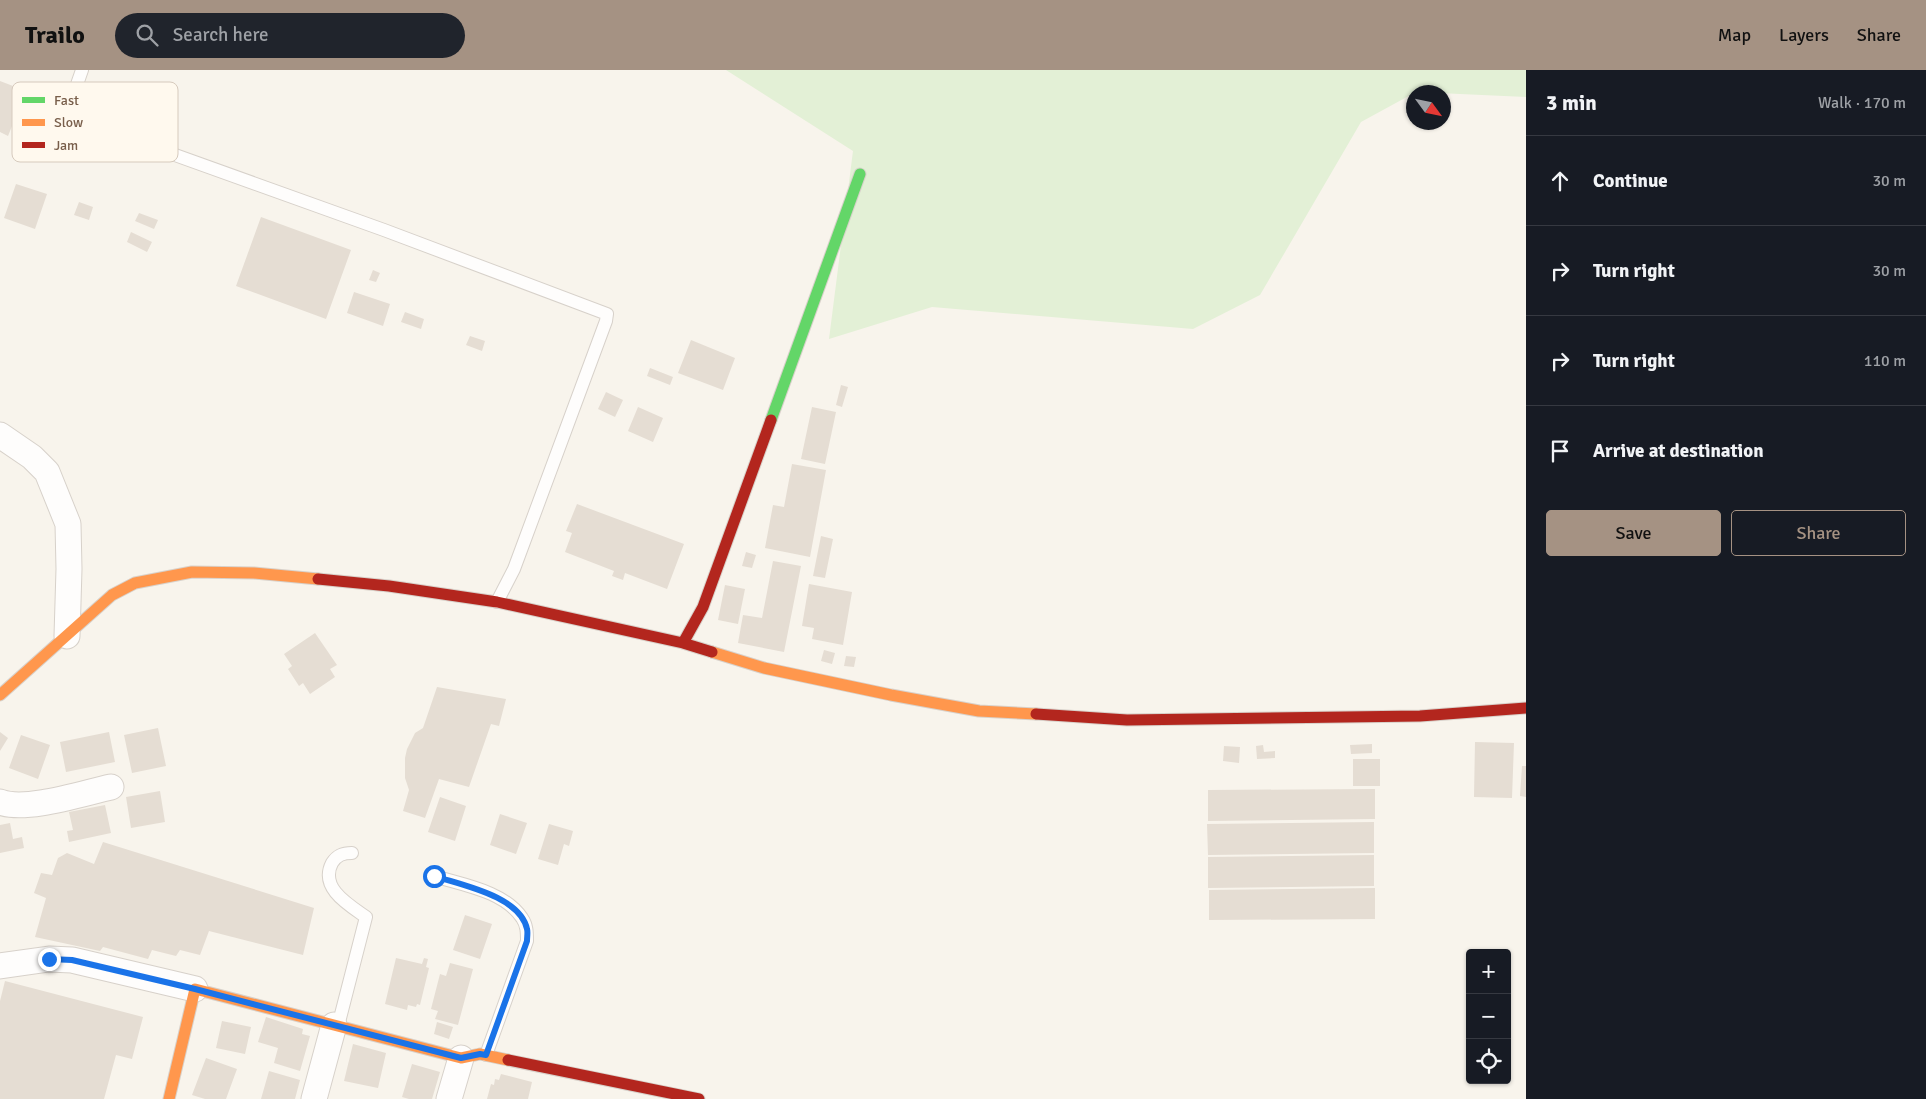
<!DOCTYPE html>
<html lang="en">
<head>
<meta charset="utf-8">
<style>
	body { margin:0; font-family:Signika,sans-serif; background:#20242c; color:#f1f3f6 }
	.controls { position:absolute; right:15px; bottom:15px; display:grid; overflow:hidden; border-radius:5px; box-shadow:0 1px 4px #0004 }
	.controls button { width:45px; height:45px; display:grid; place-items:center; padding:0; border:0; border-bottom:1px solid #363941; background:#171b24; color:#f1f3f6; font:25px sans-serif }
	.compass { position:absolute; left:1406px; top:15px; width:45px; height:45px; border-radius:50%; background:#171b24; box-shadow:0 1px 4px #0004; rotate:123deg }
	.stop { position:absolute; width:15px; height:15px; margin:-11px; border:4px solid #1a73e8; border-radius:50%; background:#fff }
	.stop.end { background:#1a73e8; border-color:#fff; box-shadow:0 1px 5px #0008 }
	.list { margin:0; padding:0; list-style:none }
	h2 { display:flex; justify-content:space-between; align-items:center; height:65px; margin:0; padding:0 20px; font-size:21px }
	h2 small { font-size:16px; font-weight:400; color:#9ea1a6 }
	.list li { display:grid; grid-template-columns:32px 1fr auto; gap:15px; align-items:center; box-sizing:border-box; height:90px; padding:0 20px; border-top:1px solid #363941 }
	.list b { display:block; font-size:19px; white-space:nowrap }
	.list em { font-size:16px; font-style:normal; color:#9ea1a6 }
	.actions { display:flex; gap:10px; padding:15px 20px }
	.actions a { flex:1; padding:11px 0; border:1px solid #a59283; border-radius:5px; text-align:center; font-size:18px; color:#a59283 }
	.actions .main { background:#a59283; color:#111 }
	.icon { flex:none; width:28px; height:28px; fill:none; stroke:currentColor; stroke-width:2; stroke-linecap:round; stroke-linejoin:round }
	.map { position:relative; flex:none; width:1526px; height:1029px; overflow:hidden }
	header { display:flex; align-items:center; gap:30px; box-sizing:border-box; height:70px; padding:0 25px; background:#a59283; color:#111 }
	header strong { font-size:24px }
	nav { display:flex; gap:28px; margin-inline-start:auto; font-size:18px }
	.search { width:350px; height:45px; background:#20242c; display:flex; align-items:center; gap:12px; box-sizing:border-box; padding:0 18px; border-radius:28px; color:#9ea1a6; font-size:19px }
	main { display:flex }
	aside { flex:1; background:#171b24 }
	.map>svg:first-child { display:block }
</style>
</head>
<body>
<header>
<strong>Trailo</strong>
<div class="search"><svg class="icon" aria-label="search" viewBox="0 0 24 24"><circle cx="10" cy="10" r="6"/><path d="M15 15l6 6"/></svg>Search here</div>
<nav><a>Map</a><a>Layers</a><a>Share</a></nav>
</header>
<main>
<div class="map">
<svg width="1526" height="1029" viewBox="0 0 1526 1029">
	<rect width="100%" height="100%" fill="#f8f4ec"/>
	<path fill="#e3f0d6" d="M726,0h800v27l-110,-5 -55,30 -101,173 -67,34 -261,-22 -103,32 24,-188z"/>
	<path fill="#e5ddd3" d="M0,11l26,10 -18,45 -8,-4z
		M16,114l31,10 -12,35 -31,-11z
		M79,132l14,5 -4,13 -15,-5z
		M139,143l19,7 -4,9 -19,-8z
		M261,147l90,33 -25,69 -90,-33z
		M131,162l21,10 -5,10 -20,-10z
		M373,200l7,3 -4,9 -7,-2z
		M354,222l36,12 -7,22 -36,-13z
		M405,242l19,7 -3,10 -20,-7z
		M470,266l15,5 -3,10 -16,-6z
		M691,270l44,18 -12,32 -45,-17z
		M650,298l23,9 -3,8 -23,-9z
		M841,315l7,2 -6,20 -6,-2z
		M606,322l17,8 -8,17 -17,-8z
		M638,337l25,11 -10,24 -25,-11z
		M812,337l24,5 -11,52 -24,-5z
		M792,394l34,6 -16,87 -45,-9 8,-43 11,2z
		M577,434l107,40 -17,45 -42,-16 -2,7 -11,-4 2,-5 -49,-19 7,-19 -6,-2z
		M821,466l12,3 -8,39 -12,-2z
		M746,482l10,3 -4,13 -10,-2z
		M773,491l28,5 -17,86 -46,-9 5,-28 19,3z
		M809,514l43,8 -9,53 -31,-6 2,-11 -12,-2z
		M725,515l20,4 -7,35 -20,-4z
		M315,563l22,32 -7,4 5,8 -25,17 -7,-11 -4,3 -11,-17 4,-3 -8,-12z
		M824,580l11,3 -3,11 -11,-3z
		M846,586l10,1 -2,10 -10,-1z
		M437,617l69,12 -7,27 -8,-2 -22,63 -30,-8 -14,39 -22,-7 6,-21 -4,-12v-20l2,-9 8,-16 8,-5z
		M158,658l8,38 -34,7 -8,-38z
		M0,662l8,6 -8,13z
		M109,662l6,30 -49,10 -6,-30z
		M21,665l29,10 -12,34 -29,-11z
		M1475,672l39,1 -2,55 -38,-1z
		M1372,674v9l-21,1 -1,-9z
		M1263,675l1,7 11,-1v7l-18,1 -1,-13z
		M1224,676l16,1 -1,16 -16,-2z
		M1353,689h27v27h-27z
		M1522,696h4v31l-6,-1z
		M1375,719v30l-167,2v-31z
		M160,721l5,31 -34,6 -5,-31z
		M440,727l26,9 -11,35 -27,-9z
		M105,735l6,28 -42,9 -2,-11 6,-1 -4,-18z
		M500,744l27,9 -11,31 -26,-9z
		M1374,752v31l-166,2 -1,-31z
		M10,753l3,16 9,-2 2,11 -24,5v-28z
		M549,754l24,7 -4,15 -5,-2 -6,21 -20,-6z
		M103,772l211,66 -11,47 -94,-24 -9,24 -20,-5 -4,6 -24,-6 -4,9 -45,-12 -3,4 -65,-14 11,-39 -12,-5 7,-20 11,2 6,-17 9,-5 27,11z
		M1374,785v31l-166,2v-31z
		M1375,818v31l-166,1v-30z
		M465,845l27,9 -12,35 -27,-9z
		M396,888l26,6 2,-6 4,1 -2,8 3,1 -9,37 -3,-1 -1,3 -8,-2 -1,5 -22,-6z
		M450,893l23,6 -15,56 -23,-6 3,-8 -7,-2 9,-35 6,2z
		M5,911l138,36 -11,42 -16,-4 -12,44h-104v-98z
		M266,947l37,12 -1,5 8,2 -10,35 -26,-8 4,-15 -20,-6z
		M222,951l29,6 -6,27 -29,-6z
		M437,952l16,5 -4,12 -15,-5z
		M353,974l33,9 -8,35 -34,-7z
		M206,988l31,11 -11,30h-21l-13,-4z
		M412,994l28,8 -8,27h-23l-7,-2z
		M269,1001l31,9 -5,19h-34z
		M501,1004l31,8 -4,17h-41l4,-15 3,1 1,-6 4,1z"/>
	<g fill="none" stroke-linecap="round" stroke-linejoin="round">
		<g stroke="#d7d1ca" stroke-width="14">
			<path id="lane" d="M33,34l351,126 223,84 -1,7 -92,248 -17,33
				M66,46l16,-46
				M434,806c29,9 70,15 88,42 5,7 5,15 5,23l-41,114
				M338,956l28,-109c-17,-12 -47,-29 -34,-54 5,-8 11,-10 20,-10"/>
		</g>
		<g stroke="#d7d1ca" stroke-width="27">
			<path id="street" d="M0,365l32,22 15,15 21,52 1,45 -2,67
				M0,732c26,10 83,-9 111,-15
				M0,896l49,-7 23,1 123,29
				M314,1029l20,-74
				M449,1029l12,-41"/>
		</g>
		<g stroke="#d8d1ca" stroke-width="13">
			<path id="fast" d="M771,350l89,-246"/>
		</g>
		<g stroke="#d8d1ca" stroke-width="13">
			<path id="slow" d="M712,582l52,16 127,27 88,16 57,3
				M0,625l112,-100 23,-12 57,-11 62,1 64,6
				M169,1029l26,-110 266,69 19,-4 28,6"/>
		</g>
		<g stroke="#d8d1ca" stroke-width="13">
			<path id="jam" d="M318,509l71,7 108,16 186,41 29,9
				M683,573l20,-36 68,-187
				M1036,644l91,6 293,-4 106,-8
				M508,990l191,39"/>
		</g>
		<use href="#lane" stroke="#fefdfc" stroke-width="12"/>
		<use href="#street" stroke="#fefdfc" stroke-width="25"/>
		<use href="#fast" stroke="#63d668" stroke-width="11"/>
		<use href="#slow" stroke="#ff974d" stroke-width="11"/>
		<use href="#jam" stroke="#b3261e" stroke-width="11"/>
	</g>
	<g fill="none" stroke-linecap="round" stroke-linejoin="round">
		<path stroke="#1a73e8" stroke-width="6" d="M49,889l23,1 123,29 266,69 19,-4 6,1 41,-114c0,-4 1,-9 0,-12 -7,-33 -66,-44 -93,-53"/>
	</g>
	<rect x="12" y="12" width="166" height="80" rx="8" fill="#fff9ee" stroke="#d6cabd" stroke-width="1"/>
	<rect x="22" y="27" width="23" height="6" fill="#63d668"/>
	<rect x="22" y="49" width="23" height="7" fill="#ff974d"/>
	<rect x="22" y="72" width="23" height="6" fill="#b3261e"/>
	<g font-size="14" fill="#785e4a">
		<text x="54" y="35">Fast</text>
		<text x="54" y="57">Slow</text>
		<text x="54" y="80">Jam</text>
	</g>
</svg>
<div class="controls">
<button>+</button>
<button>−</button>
<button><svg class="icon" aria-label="locate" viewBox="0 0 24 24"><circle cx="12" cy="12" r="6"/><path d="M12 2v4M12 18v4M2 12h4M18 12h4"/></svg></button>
</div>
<svg class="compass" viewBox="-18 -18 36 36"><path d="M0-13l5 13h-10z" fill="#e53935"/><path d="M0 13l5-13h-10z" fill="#9ea1a6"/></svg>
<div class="stop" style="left:434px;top:806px"></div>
<div class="stop end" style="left:49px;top:889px"></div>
</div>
<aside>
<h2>3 min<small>Walk · 170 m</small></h2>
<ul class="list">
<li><svg class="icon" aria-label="ahead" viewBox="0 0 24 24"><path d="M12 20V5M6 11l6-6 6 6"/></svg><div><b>Continue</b></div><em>30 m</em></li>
<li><svg class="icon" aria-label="right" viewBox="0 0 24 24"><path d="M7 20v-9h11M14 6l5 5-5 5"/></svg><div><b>Turn right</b></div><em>30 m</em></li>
<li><svg class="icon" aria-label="right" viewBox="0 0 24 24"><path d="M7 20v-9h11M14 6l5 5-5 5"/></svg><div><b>Turn right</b></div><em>110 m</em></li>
<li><svg class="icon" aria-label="arrive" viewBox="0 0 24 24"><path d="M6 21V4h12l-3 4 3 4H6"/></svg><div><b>Arrive at destination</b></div></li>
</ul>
<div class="actions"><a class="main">Save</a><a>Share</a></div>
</aside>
</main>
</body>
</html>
